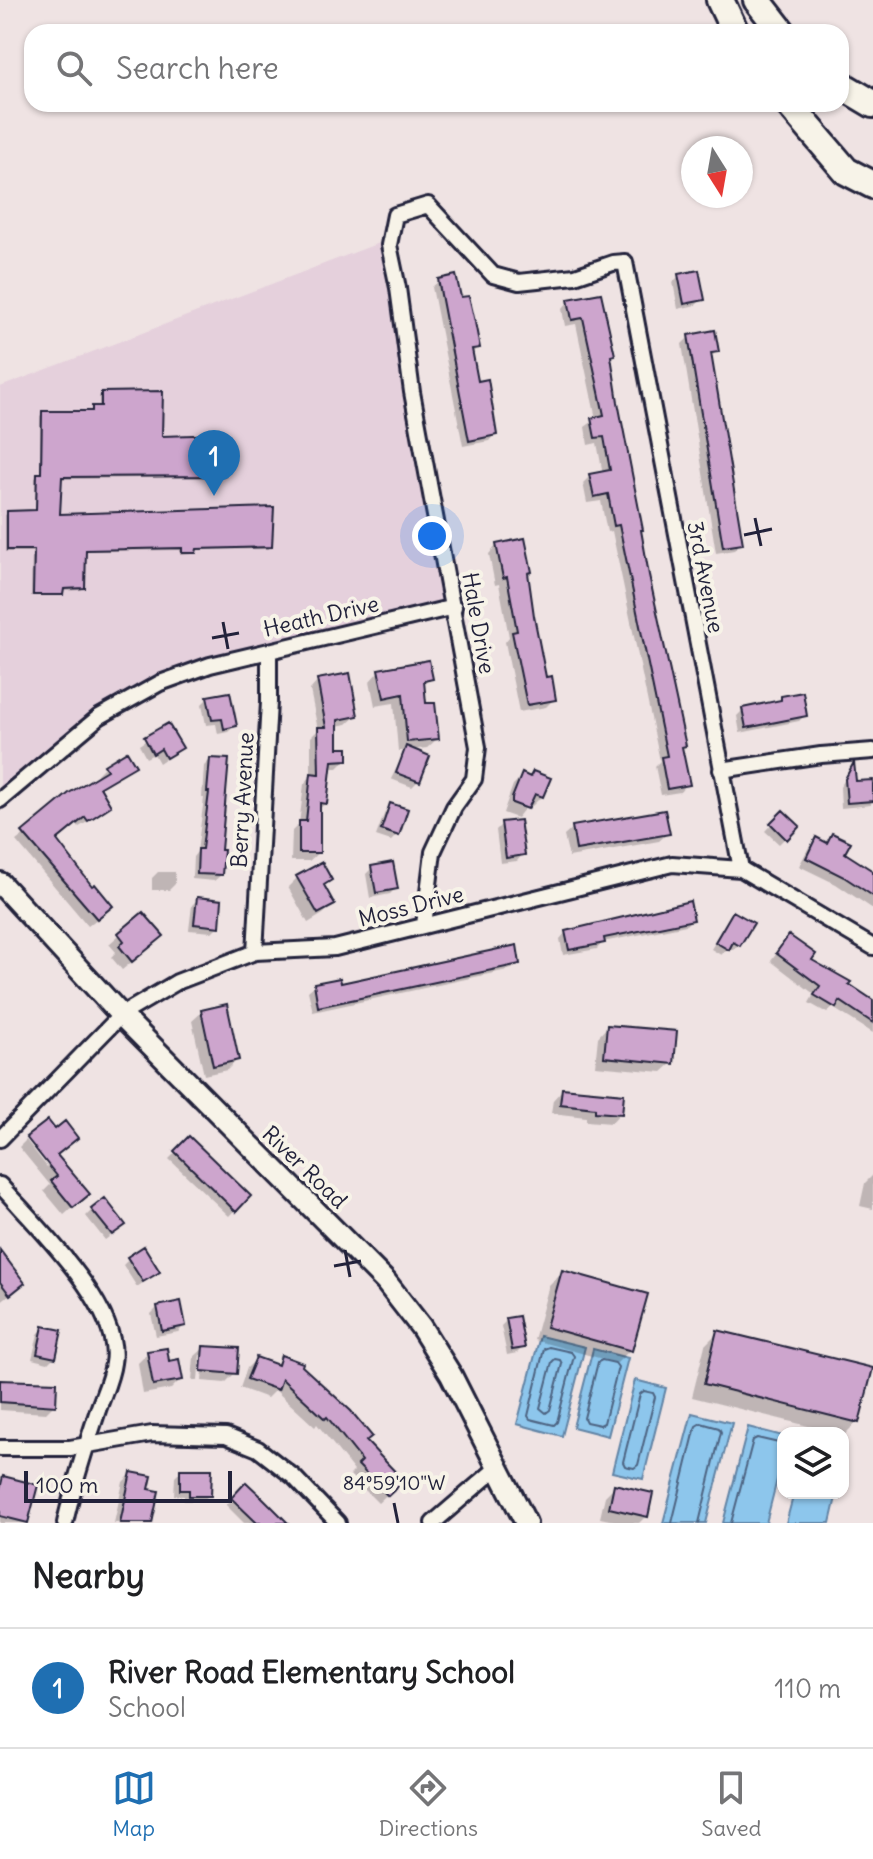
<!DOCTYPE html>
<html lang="en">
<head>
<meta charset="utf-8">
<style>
	body { margin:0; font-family:Delius,sans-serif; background:#f6f6f6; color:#202124 }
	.controls { position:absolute; right:24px; bottom:24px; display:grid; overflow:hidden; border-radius:16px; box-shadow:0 2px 6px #0004 }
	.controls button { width:72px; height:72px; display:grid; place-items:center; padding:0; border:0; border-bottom:2px solid #e0e0e0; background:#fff; color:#202124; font:40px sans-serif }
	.compass { position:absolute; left:681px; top:136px; width:72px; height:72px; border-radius:50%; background:#fff; box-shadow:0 2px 6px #0004; rotate:169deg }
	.scale { position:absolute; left:24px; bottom:20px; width:208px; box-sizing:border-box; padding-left:8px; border:4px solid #22223b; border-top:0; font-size:22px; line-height:28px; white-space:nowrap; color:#22223b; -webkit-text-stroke:6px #f7f3e8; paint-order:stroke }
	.you { position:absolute; left:432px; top:536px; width:28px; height:28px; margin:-20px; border:6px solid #fff; border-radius:50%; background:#1a73e8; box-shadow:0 0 0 12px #1a73e833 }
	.badge { display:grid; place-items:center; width:52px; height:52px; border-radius:50%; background:#1f6fb2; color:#fff; font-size:26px; font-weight:700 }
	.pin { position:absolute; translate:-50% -66px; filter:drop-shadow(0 2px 4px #0008) }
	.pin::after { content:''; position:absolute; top:42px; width:28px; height:24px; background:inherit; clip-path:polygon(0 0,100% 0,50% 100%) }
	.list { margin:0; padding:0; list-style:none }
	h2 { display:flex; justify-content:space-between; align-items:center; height:104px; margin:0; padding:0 32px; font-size:34px }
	h2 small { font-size:26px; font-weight:400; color:#757577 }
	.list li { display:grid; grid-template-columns:52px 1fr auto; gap:24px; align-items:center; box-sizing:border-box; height:120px; padding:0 32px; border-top:2px solid #e0e0e0 }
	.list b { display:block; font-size:30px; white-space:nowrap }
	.list p { margin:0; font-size:26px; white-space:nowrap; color:#757577 }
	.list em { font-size:26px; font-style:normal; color:#757577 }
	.icon { flex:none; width:44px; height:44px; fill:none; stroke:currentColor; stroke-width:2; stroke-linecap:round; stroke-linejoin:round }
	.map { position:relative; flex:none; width:873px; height:1523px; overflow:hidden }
	.search { position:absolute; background:#fff; box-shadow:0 2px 6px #0004; left:24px; right:24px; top:24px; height:88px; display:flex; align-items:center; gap:20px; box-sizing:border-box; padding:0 28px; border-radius:24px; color:#757577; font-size:30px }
	.sheet { height:224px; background:#fff }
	nav { display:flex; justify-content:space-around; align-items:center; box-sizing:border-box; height:112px; border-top:2px solid #e0e0e0; background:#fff; font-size:22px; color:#757577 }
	nav a { display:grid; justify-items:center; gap:4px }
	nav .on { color:#1f6fb2 }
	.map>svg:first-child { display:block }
</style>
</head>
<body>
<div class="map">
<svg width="873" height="1523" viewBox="0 0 873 1523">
	<rect width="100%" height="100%" fill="#efe3e3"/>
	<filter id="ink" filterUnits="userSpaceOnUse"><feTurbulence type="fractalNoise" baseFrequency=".0125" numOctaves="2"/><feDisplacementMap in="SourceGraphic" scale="16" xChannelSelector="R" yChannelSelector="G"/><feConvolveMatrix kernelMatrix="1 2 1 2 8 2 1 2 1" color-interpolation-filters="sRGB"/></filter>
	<g filter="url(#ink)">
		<path fill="#e5d0dc" d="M379,243l70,361 -290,73 -68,36 -91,74v-400z"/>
		<path fill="#8dc6ec" stroke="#6284a5" stroke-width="2" d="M540,1336l45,11 -23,89 -45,-12z
			M593,1349l35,9 -20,78 -35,-9z
			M635,1380l31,8 -23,91 -31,-7z
			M692,1413l40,10 -26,100h-43z
			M748,1427l35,9v20l-17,67h-43z
			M794,1493h43l-7,30h-44z"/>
		<path fill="#0003" d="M679,276l23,23 -6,6 -18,4 -5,-27z
			M439,281l20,19 19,47 -6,6 4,30 19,51 -6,7 -26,5 -31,-159z
			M600,295l13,59 -3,4 29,173 38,178 10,75 -7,8 -19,3 -6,-29 5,-5 -48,-230 -5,1 -6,-31 -14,2 -4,-20 7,-7 13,-2 -6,-31 -9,2 -3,-18 11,-8 -20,-95 -11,2 -3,-17 7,-8z
			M689,337l28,14 -7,7 31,185 -7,7 -18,3 -34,-209z
			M102,394l58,44 63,37 -2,2 -161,2 -2,37 212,30 -2,3 -74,1 -2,4 -12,1v-5l-96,1 -1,36 -2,3 -19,1 -3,5h-28l1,-44h-27v-37l3,-2 27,-1v-34l5,-3v-59l3,-3h47l2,-5h7v-12z
			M497,545l33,27 -4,3 19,105 9,19 -8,8 -27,5 -14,-70 4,-5 -10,-53 -4,1 -6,-31z
			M379,671l52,7 -9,8 3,20 12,33 -10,9 -17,2 8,31 -6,6 -21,-8 14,-28h-7l-4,-48 -19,3 -5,-25z
			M318,681l38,35 -9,8 -11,2v24l10,10 -8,8h-8l-4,35 -8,7v43l-9,8h-18l1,-30 7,-7 5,-40 7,-8v-39l7,-7 -8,-40z
			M208,698l26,28 -6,6 -10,2 -2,-10 -10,1 -4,-21z
			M782,698l23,17 -6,6 -59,12 -3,-17 6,-6 34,-7z
			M168,726l13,22 -22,15 -5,-9 -8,4 -7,-13z
			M210,760l11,115 -7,6 -22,-2 1,-22 4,-5 7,-54h-2l2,-32z
			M133,765l-8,8 -26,16 10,17 -8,8 -22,13 -3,-4 -21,18 48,73 -15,12 -72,-85 82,-64 -1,-3 8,-8z
			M853,767l1,16 19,-1 -2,23 -30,3 -1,-21z
			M533,773l9,23 -10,10 -4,-2 -11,14 -14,-5 10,-28 9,-9 6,2z
			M391,805l6,30 -6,6 -15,-5 9,-24z
			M783,812l14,14 -18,18 -14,-13z
			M502,824l21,30 -6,7 -17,2 -4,-33z
			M573,828l95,5 -9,8 -90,16 -5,-21z
			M832,835l11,19 30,20v35l-37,-25 -37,-18 10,-19 7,-7 8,3z
			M372,868l24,20 -6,6 -20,4 -4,-24z
			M158,872h17v12l-6,6h-17v-12z
			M298,877l32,3 -7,7 10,17 -10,10 -15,9 -20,-36z
			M198,899l20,27 -6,6 -23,-2 3,-25z
			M143,914l8,32 -29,24 -11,-13 5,-5 -7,-8z
			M733,914l6,30 -6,6 -5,-2 -7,7 -10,-6z
			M692,919l-6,6 -83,17 -6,7 -34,6 -3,-16 6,-7z
			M789,937l20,23 64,43v30l-40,-25 -6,5 -18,-10 5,-9 -43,-33z
			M518,963l-6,6 -199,43 -5,-21 7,-6 24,1z
			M202,1012l35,48 -10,10 -23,5 -12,-54z
			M607,1027l65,36 -10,9 -67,-6 3,-29z
			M562,1090l58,23 -9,10 -25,-2v-4l-35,-4 2,-13z
			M189,1139l59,57 -19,20 -60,-57z
			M26,1140l21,27 8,-11 24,46 -15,13 -20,-24 6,-6 -31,-38z
			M873,1175v34l-13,-3 5,-23z
			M92,1210l25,21 -12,9 -19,-24z
			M0,1254l14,37 -14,11z
			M129,1259l29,13 -21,15 -14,-22z
			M562,1272l68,78 -13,13 -83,-23 15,-55z
			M158,1307l26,19 -6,6 -22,4 -5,-22z
			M507,1320l16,27 -6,6 -10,2 -6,-29z
			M44,1328l10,29 -6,6 -16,-4 6,-25z
			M718,1332l139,90 -13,13 -152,-38 13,-52z
			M204,1348l31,25 -10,10 -23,-2 2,-26h-4l-2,26 -6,-1 2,-23z
			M148,1353l19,10 13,17 -9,9 -28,5 -5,-31z
			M282,1358l119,123 -23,22 -28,-28 4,-4 -37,-47 -2,3 -40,-37 -8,8 -27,-10 7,-20 9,-9 18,6z
			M0,1382l54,23 -8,8 -46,-3z
			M181,1471l28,24 -6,6h-19v-5l-10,-1 1,-18z
			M131,1474l9,49h-26l9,-41z
			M4,1478l22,44v1h-26v-41z
			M246,1485l40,38h-42l-18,-18z
			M615,1486l31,30 -7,7h-15l-24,-5 5,-22z"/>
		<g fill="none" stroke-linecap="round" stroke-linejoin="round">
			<path stroke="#4d6482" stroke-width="2" d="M549,1347l22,5 3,4 -17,66 -3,3 -24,-6 -2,-3 16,-67z
				M555,1359l5,1 2,4 -12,46 -4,3 -6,-5 12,-46z
				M602,1360l13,3 3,4 -14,56 -4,2 -14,-3 -2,-4 14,-56z
				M644,1391l9,2 2,4 -17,68 -4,3 -9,-2 -2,-4 17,-68z
				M672,1523l24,-97 5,-3 18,5 2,4 -22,91
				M731,1523l22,-83 4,-2 26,6"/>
		</g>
		<path fill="#cda5cd" stroke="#22223b" stroke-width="2" d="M699,270l6,30 -21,4 -6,-30z
			M456,275l5,22 8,-1 6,26 5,26 -8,1 6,32 10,-2 9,56 -28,6 -31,-162z
			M601,293l14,62 -4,1 7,46 25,128h-2l8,45 37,171 -4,1 8,38 -23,4 -6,-32 6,-1 -48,-231 -5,1 -6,-32 -14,3 -5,-23 21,-4 -6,-33 -9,1 -4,-20 13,-3 -21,-97 -11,2 -4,-21z
			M715,330l4,22 -8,1 32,191 -20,3 -35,-212z
			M163,391l-1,45 63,-2v42l-163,1 -2,37 214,-7 -2,40 -75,2 -1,4h-14v-5l-96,2 -1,38 -21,1 -1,6h-30l1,-45h-27v-39l29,-1 1,-37h4l1,-62h50v-5h9v-14z
			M525,538l7,34 -4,1 6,43 12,61 6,-1 4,24 -29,5 -15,-73 5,-1 -10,-54 -4,1 -7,-34z
			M429,660l4,19 -9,2 2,22h9l4,36 -32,3 -4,-48 -19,4 -6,-29z
			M350,673l8,43 -20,4v28h10v12l-16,1 -5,43 -7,-1v50h-21v-32h7l5,-48 8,1 -1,-47h8l-9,-48z
			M230,692l7,34 -13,3 -2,-10 -10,1 -5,-24z
			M803,692l4,24 -61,12 -4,-20 39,-8v-4z
			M168,723l15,25 -17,10 -5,-9 -8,5 -9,-17z
			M406,746l24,10 -10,26 -24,-9z
			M127,751l9,15 -36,21 11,19 -23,15 -3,-4 -28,23 35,46 3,-2 18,22 -16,13 -75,-87 47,-39 38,-23 -3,-5z
			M210,758l19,1 -8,91h3l-2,25 -25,-1 1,-25h4l7,-57h-2z
			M854,762l2,19 17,-1v21l-26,2 -2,-24z
			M533,771l18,7 -8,19 -8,-3 -7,15 -16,-6v-5l10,-25 8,4z
			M390,803l18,6 -9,27 -18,-6z
			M665,810l5,24 -94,16 -4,-24z
			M783,810l17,16 -13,14 -17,-17z
			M520,820l5,35 -19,3 -5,-36z
			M832,833l19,9 -6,11 28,18v25l-29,-19 -38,-19 10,-21 11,6z
			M322,862l10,18 -8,5 11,20 -17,9 -22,-38z
			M393,862l5,27 -22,4 -5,-27z
			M197,897l25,3 -2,27 -26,-3z
			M690,901l4,19 -90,18 1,5 -36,7 -4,-19z
			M733,911l21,12 -14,23 -7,-4 -4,8 -14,-8z
			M143,912l21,24 -32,26 -13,-16 5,-5 -6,-8z
			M789,935l27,19 -4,6 39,22 -2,2 24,16v23l-33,-22 -4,7 -22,-13 6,-9 -44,-33z
			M517,945l3,19 -202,43 -4,-24 26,-5 1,5z
			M227,1004l12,56 -26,6 -12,-56z
			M607,1025l70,6 -3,33 -70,-7z
			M562,1088l62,6 -2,20 -27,-2v-4l-35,-4z
			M48,1120l7,9 10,-8 13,17 -21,17 33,39 -17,14 -22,-27 6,-5 -31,-39z
			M189,1136l62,60 -15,16 -62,-61z
			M105,1198l21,27 -14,10 -21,-26z
			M144,1246l16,26 -17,10 -16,-25z
			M0,1250l25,33 -15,12 -10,-13z
			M562,1270l86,24 -16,57 -86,-24z
			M181,1301l5,25 -24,5 -5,-25z
			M519,1316l6,32 -13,2 -6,-32z
			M43,1326l19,4 -6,28 -19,-4z
			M717,1330l156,38 -14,55 -155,-39z
			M203,1346l36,2 -2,26 -36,-3z
			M167,1348l2,13 10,-2 4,21 -30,5 -6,-34z
			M281,1355l22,8 -1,3 49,45 21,25 -6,5 38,40 -16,15 -30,-31 4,-4 -35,-44 -2,2 -43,-40 -4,11 -31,-11 9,-22 22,8z
			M0,1380l57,2 -1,24 -56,-4z
			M180,1469h32l-1,27h-22v-6h-9z
			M131,1472l21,4 -3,13 10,2 -7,32h-32z
			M3,1476l35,9 -10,38 -28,-7v-27z
			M246,1482l17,16 25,25h-31l-26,-25z
			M614,1484l39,9 -5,24 -39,-9z"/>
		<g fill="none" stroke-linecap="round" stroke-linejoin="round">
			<g stroke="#22223b" stroke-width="20">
				<path id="street" d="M721,770l100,-15 52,-4
					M0,800l99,-83 61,-34 50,-18 244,-58
					M424,925l9,-73 21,-45 20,-28 4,-32 -66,-355 -14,-104 -9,-43 6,-30 33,-10 65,70 26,7 56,-6 38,-13 12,-1 116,607
					M255,952l14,-250v-51
					M0,1139l121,-124 56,-33 78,-30 80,-4 337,-84 69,5 132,78
					M0,1185c35,40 123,123 113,178 -2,16 -10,32 -15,47 -12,37 -25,75 -33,113
					M0,1448h70l82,-14 74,2 32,13 36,28 44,46
					M433,1523l65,-56"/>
			</g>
			<g stroke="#22223b" stroke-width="26">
				<path id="secondary" d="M0,883l121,132 265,267 35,45 30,48 75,148"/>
			</g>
			<g stroke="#22223b" stroke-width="32">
				<path id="highway" d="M720,0l15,32
					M757,0l25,32
					M841,85l32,19
					M789,104l57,67 27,14"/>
			</g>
			<use href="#street" stroke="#f7f3e8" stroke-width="14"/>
			<use href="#secondary" stroke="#f7f3e8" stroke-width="20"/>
			<use href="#highway" stroke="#f7f3e8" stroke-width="26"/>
		</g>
	</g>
	<path fill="none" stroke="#22223b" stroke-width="3" d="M755,518l6,28M744,535l28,-6M223,622l5,27M212,638l27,-5M345,1250l5,27M334,1266l27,-5M394,1503l4,20"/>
	<g text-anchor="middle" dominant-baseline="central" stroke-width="8" stroke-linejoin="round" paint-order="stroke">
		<g font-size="22" fill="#22223b" stroke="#f7f3e8">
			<text transform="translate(706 577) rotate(79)">3rd Avenue</text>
			<text transform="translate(321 616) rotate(-13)">Heath Drive</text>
			<text transform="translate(479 623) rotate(80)">Hale Drive</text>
			<text transform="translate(242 800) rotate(-87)">Berry Avenue</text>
			<text transform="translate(411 906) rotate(-14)">Moss Drive</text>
			<text transform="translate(305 1167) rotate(44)">River Road</text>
		</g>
	</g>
	<g font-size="20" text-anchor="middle" fill="#22223b" stroke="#f7f3e8" stroke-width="8" stroke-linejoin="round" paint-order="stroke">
		<text x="394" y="1490">84°59'10"W</text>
	</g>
</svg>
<div class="controls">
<button><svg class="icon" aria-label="layers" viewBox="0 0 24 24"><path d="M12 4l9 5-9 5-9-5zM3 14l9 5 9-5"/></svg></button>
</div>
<svg class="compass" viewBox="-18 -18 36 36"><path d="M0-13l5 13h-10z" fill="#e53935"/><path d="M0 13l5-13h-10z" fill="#757577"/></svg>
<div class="scale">100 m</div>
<div class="you"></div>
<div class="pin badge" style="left:214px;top:496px">1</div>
<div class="search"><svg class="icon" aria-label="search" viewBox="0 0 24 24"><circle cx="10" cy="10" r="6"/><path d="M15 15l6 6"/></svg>Search here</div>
</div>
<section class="sheet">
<h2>Nearby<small></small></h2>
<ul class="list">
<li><span class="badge">1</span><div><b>River Road Elementary School</b><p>School</p></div><em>110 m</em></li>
</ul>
</section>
<nav>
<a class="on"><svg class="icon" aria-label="map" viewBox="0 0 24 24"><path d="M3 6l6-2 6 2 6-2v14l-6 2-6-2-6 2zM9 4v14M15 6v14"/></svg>Map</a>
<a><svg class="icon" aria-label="directions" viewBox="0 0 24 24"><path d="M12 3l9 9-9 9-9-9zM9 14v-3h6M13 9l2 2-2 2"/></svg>Directions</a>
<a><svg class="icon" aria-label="saved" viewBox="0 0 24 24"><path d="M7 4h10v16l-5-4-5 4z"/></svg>Saved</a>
</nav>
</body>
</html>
